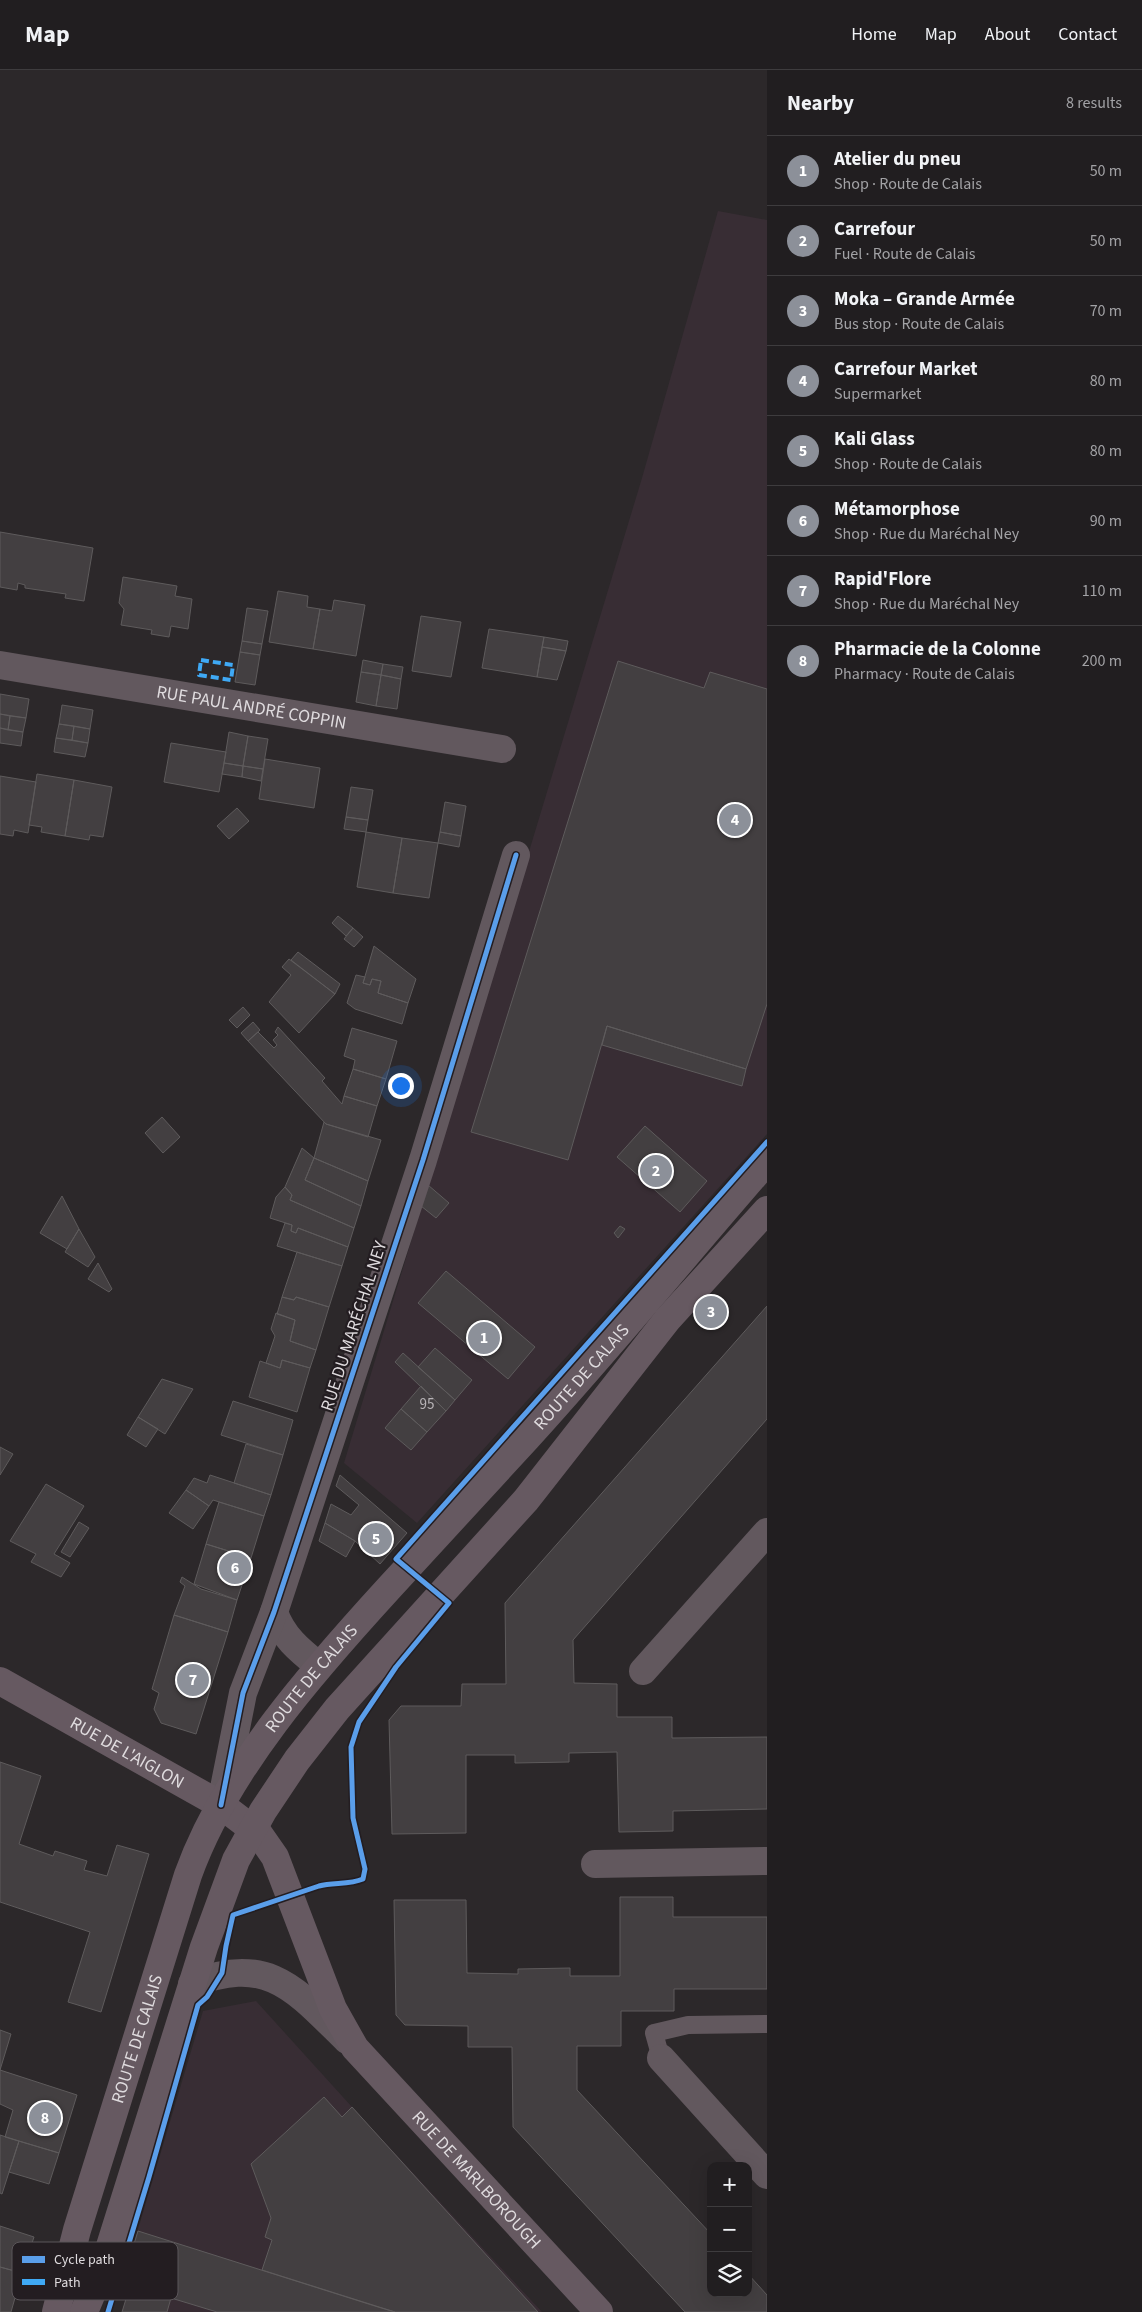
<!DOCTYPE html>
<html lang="en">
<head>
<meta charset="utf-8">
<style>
	body { margin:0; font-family:"Source Sans 3",sans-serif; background:#292729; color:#f1f3f6 }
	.controls { position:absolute; right:15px; bottom:15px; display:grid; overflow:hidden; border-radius:10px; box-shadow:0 5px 20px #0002 }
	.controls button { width:45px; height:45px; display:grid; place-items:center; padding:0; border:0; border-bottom:1px solid #3e3c3e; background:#211e20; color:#f1f3f6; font:25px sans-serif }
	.you { position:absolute; left:400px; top:1015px; width:18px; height:18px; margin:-12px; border:4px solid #fff; border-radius:50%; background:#1a73e8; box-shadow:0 0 0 8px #1a73e833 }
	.badge { display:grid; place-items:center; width:32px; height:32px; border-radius:50%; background:#8c9099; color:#fff; font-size:16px; font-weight:700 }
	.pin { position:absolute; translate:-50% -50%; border:2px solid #fff; box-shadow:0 1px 5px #0006 }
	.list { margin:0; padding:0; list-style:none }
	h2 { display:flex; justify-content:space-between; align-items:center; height:65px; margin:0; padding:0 20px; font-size:21px }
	h2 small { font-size:16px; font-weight:400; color:#a2a2a5 }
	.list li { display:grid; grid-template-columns:32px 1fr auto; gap:15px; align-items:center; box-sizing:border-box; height:70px; padding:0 20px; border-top:1px solid #3e3c3e }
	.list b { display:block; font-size:19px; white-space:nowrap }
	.list p { margin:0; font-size:16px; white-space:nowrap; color:#a2a2a5 }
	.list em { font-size:16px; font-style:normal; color:#a2a2a5 }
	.icon { flex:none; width:28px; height:28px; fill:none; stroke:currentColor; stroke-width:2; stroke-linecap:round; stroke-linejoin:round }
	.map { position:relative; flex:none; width:767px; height:2242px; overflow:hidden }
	header { display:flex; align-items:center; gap:30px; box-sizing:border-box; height:70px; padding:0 25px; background:#211e20; border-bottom:1px solid #3e3c3e }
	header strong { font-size:24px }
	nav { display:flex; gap:28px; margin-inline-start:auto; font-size:18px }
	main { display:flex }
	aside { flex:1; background:#211e20 }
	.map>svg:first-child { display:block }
</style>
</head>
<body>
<header>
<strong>Map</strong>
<nav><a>Home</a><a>Map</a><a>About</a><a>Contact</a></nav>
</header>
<main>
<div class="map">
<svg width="767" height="2242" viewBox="0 0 767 2242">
	<rect width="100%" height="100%" fill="#2c282a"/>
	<path fill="#382d34" d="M718,141l49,9v914l-350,389 -73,-60 298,-985z
		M256,1931l96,106 190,205h-420l8,-26 -8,-3 81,-272z"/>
	<path fill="#433f41" stroke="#5e5b5c" d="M0,462l93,16 -9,53 -19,-3 1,-4 -41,-6v-3l-7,-2 -1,7 -17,-3z
		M123,507l54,9 -2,10 17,3 -4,30 -17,-3 -2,11 -18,-3 1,-4 -31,-5 3,-16 -5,-6z
		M278,521l30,5 -1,11 13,2 -7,40 -44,-7z
		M334,530l31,5 -9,51 -43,-7 7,-40 12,2z
		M247,538l21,3 -6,33 -20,-3z
		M421,546l40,6 -10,55 -39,-6z
		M489,559l55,8 -7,40 -55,-9z
		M544,567l24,4 -2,10 -24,-4z
		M242,571l20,3 -2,11 -20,-3z
		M542,577l24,4 -9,29 -20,-3z
		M240,582l20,3 -5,30 -20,-3z
		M363,590l20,4 -2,11 -20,-3z
		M618,591l86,27 6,-16 57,17v315l-21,65 -139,-43 -39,134 -97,-28z
		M383,594l20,3 -2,12 -20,-4z
		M361,602l20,3 -5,31 -20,-4z
		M381,605l20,4 -4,30 -21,-3z
		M0,624l29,5 -3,19 -26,-4z
		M62,635l31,5 -3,19 -31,-5z
		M0,644l10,2 -2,14 -8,-2z
		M10,646l16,2 -3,14 -15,-2z
		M59,654l15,2 -2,14 -16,-2z
		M74,656l16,3 -2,14 -16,-3z
		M0,658l23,4 -2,14 -21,-3z
		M229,662l19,4 -5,30 -19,-3z
		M248,666l20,3 -5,30 -20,-3z
		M56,668l32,5 -3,14 -31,-5z
		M171,673l55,9 -7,40 -55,-10z
		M265,689l55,9 -6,40 -55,-9z
		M224,693l19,3 -1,11 -20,-3z
		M243,696l20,3 -2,12 -19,-4z
		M37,704l37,6 -9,56 -24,-4 1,-5 -13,-2z
		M0,706l36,6 -8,51 -14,-3 -1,6 -13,-2z
		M74,710l38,7 -9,50 -13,-2 -1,5 -24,-4z
		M351,717l22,3 -5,30 -22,-3z
		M445,732l21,4 -5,30 -21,-4z
		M237,738l12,13 -20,18 -12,-13z
		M346,747l22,3 -2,12 -22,-3z
		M366,762l36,6 -9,55 -36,-6z
		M440,762l21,4 -2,11 -21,-4z
		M402,768l36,5 -9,55 -36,-5z
		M338,846l15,12 -7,8 -14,-13z
		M353,858l10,9 -9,10 -10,-8z
		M374,876l42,33 -8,24 -30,-10 3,-12 -9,-2 -2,6 -7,-2z
		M298,882l42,32 -5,10 -44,-34z
		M289,889l46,35 -36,39 -30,-31 22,-27 -9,-8z
		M356,905l9,2 -2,6 7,2 2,-6 9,2 -3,12 30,10 -6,21 -47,-15 -8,-6z
		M243,937l7,8 -13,13 -8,-8z
		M253,952l7,8 -12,11 -7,-8z
		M607,956l139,43 -4,17 -140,-41z
		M278,957l47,51 -3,3 20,23 2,-8 33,10 -9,31 -42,-13 -78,-83 10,-9 16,16 3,-3 -4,-5 5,-5 -3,-3z
		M352,958l45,13 -11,38 -33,-10 2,-9 -11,-4z
		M353,999l33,10 -9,27 -33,-10z
		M162,1047l18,20 -17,16 -18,-20z
		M324,1052l2,2 55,16 -13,41 -54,-23z
		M645,1056l62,55 -27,31 -63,-55z
		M302,1078l12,10 -9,22 56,26 -7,22 -64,-28 2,-5 -7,-8z
		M314,1088l54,23 -7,25 -56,-26z
		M428,1115l21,18 -13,15 -15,-12z
		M285,1117l7,8 -2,5 64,28 -6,19 -50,-19 -2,5 -5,-2 1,-6 -22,-7 6,-21z
		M62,1126l17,33 -12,20 -27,-16z
		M285,1153l7,2 -1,6 5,2 2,-5 50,19 -6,19 -65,-20z
		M620,1156l5,3 -7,9 -4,-5z
		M79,1159l16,28 -7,10 -23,-15z
		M297,1182l45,14 -13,41 -33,-10 -2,3 -12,-3z
		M98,1193l14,26 -3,3 -21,-13z
		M446,1201l89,76 -27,32 -90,-76z
		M282,1227l12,3 2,-3 33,10 -13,43 -26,-9 5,-21 -18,-6z
		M767,1236v113l-194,221 1,43 43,1v33h55v21l95,-1v72l-94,2v20l-54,1 -2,-80 -48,1v9l-54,1v-8h-49v78l-74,1 -3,-114 12,-14h60l1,-22h44l-1,-81z
		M276,1243l19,7 -5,21 26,9 -6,18 -28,-8 -2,8 -14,-5 9,-27 -4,-7z
		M435,1278l37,32 -17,20 -37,-33z
		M403,1283l52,47 -9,11 -51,-49z
		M282,1290l28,8 -13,44 -48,-15 11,-36 20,7z
		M162,1309l31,10 -28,45 -27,-17z
		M421,1316l25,25 -19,21 -26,-23z
		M233,1331l60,19 -10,35 -62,-20z
		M401,1339l26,23 -16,18 -26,-22z
		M138,1347l20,12 -12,18 -19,-12z
		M246,1374l37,11 -12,40 -37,-12z
		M0,1377l13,7 -13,21z
		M210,1405l61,20 -7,21 -51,-16 -4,6 -23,-16 8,-12 13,5z
		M340,1405l67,58 -27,31 -25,-23 -30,-18 6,-19 20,11 8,-10 -23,-19z
		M46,1414l38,22 -30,48 16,9 -9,14 -30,-15 5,-8 -26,-13z
		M186,1420l23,16 -16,23 -24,-16z
		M219,1432l45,14 -13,42 -45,-14z
		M79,1452l10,6 -19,29 -9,-5z
		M325,1453l30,18 -9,16 -27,-16z
		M206,1474l45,14 -14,42 -43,-16z
		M182,1507l19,12 36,11 -9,32 -54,-17 11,-29 -5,-4z
		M174,1545l54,17 -32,102 -35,-11 -7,-14 5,-16 -7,-4z
		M0,1692l41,14 -22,68 34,12 2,-5 32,10 -3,9 23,6 10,-31 32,9 -48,158 -33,-10 22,-70 -90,-30z
		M620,1827h53v20h94v72h-93v22h-53v35h-44v44l134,144v59h37v-19l19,21v17h-82l-172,-185 -1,-80h-44v-21l-63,-1 -9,-10 -2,-115h72l1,73 51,1v-5l52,-1v8h50z
		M0,1960l11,4 -11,36z
		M0,2000l77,25 -18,58 -54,-16 8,-27 -13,-6z
		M324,2027l18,20 10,-10 186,205h-143l-133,-42 10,-30 -7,-3 6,-19 -20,-54z
		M0,2065l19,6 -17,53 -2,-1z
		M19,2071l40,12 -10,31 -40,-12z
		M0,2156l34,11 -12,36 -22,-6z
		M138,2161l240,76 17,5h-178l-46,-14 -4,14h-45l8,-26 -8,-3z
		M0,2197l22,6 -11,39h-11z"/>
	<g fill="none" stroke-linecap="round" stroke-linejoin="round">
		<path stroke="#62585e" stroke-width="18" d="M661,1988l-7,-25 34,-8 79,-1"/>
		<g stroke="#62585e" stroke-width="28">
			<path id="s1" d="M0,595l502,84"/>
			<path d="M274,1542c8,24 25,38 45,54"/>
			<path d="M643,1601l124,-139"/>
			<path d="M221,1733l22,-110 31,-81 149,-452 93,-305"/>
			<path d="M595,1794l172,-3"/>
			<path d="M192,1914c76,-31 104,6 155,56"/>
			<path d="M661,1988l106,117"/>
		</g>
		<g stroke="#665961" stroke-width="28">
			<path id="s2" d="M0,1611l221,124 38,29 16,23 58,152 22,39 244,264"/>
			<path id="s3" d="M56,2242l21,-82 111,-355c38,-106 126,-205 201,-287 46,-50 92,-100 138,-150 82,-90 160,-185 240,-277"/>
			<path d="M84,2242l21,-50 99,-315 32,-87 27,-49 34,-51 40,-51 189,-209 141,-180 100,-110"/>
		</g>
		<path stroke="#3fa9f5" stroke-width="4" stroke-dasharray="8 4" stroke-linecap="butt" d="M201,590l32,5 -2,15 -32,-5z"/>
		<g stroke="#231d21" stroke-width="8">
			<path id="cycleway" d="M221,1735l22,-112 31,-81 149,-452 93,-305
				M108,2242l41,-135 49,-172 9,-8 15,-24 4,-27 7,-31 86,-29c14,-4 30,-1 44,-7l2,-10 -12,-51 -2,-71 8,-25 37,-55 53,-64 -53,-44 371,-417"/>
		</g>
		<use href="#cycleway" stroke="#5a9eea" stroke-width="5"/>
	</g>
	<g text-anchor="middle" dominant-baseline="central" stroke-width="4.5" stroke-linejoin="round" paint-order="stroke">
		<g font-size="15" fill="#b8b4b7">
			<text x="427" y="1334">95</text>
		</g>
		<g font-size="18" fill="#dfdbde" stroke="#231d21">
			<text stroke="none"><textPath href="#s1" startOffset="255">RUE PAUL ANDRÉ COPPIN</textPath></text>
			<text transform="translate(354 1256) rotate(-72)">RUE DU MARÉCHAL NEY</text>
			<text stroke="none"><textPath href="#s3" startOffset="1095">ROUTE DE CALAIS</textPath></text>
			<text stroke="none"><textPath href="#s3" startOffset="690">ROUTE DE CALAIS</textPath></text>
			<text stroke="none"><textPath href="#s2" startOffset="146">RUE DE L'AIGLON</textPath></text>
			<text stroke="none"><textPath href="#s3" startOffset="285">ROUTE DE CALAIS</textPath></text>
			<text stroke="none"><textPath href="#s2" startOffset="716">RUE DE MARLBOROUGH</textPath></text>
		</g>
	</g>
	<rect x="12" y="2172" width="166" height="58" rx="8" fill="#231d21" stroke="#5b565a" stroke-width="1"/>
	<rect x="22" y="2186" width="23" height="7" fill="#5a9eea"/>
	<rect x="22" y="2209" width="23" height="6" fill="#3fa9f5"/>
	<g font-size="14" fill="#dfdbde">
		<text x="54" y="2194">Cycle path</text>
		<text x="54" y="2217">Path</text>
	</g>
</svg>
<div class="controls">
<button>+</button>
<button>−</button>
<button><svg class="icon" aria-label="layers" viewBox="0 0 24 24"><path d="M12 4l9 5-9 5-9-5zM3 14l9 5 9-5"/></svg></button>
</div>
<div class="you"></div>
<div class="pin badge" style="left:484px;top:1268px">1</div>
<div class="pin badge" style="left:656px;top:1101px">2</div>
<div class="pin badge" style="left:711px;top:1242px">3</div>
<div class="pin badge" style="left:735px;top:750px">4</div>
<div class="pin badge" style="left:376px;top:1469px">5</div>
<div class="pin badge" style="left:235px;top:1498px">6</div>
<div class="pin badge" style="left:193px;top:1610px">7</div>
<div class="pin badge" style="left:45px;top:2048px">8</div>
</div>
<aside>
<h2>Nearby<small>8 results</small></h2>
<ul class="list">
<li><span class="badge">1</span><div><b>Atelier du pneu</b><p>Shop · Route de Calais</p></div><em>50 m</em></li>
<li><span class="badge">2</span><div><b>Carrefour</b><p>Fuel · Route de Calais</p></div><em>50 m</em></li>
<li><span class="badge">3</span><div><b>Moka – Grande Armée</b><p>Bus stop · Route de Calais</p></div><em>70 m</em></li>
<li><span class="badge">4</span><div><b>Carrefour Market</b><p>Supermarket</p></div><em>80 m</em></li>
<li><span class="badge">5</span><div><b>Kali Glass</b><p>Shop · Route de Calais</p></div><em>80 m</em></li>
<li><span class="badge">6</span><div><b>Métamorphose</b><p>Shop · Rue du Maréchal Ney</p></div><em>90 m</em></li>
<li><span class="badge">7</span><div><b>Rapid'Flore</b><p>Shop · Rue du Maréchal Ney</p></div><em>110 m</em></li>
<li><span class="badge">8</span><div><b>Pharmacie de la Colonne</b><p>Pharmacy · Route de Calais</p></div><em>200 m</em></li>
</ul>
</aside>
</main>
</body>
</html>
